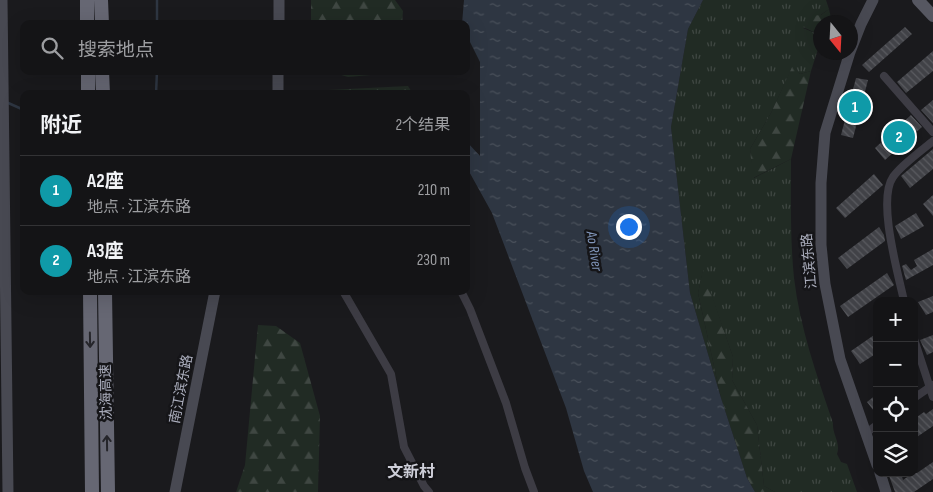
<!DOCTYPE html>
<html lang="zh">
<head>
<meta charset="utf-8">
<style>
	body { margin:0; font-family:"Sofia Sans Condensed","Noto Sans SC",sans-serif; background:#1d1d1f; color:#f1f3f6 }
	.controls { position:absolute; right:15px; bottom:15px; display:grid; overflow:hidden; border-radius:10px; box-shadow:0 5px 20px #0002 }
	.controls button { width:45px; height:45px; display:grid; place-items:center; padding:0; border:0; border-bottom:1px solid #333335; background:#141416; color:#f1f3f6; font:25px sans-serif }
	.compass { position:absolute; left:813px; top:15px; width:45px; height:45px; border-radius:50%; background:#141416; box-shadow:0 5px 20px #0002; rotate:162deg }
	.you { position:absolute; left:628px; top:226px; width:18px; height:18px; margin:-12px; border:4px solid #fff; border-radius:50%; background:#1a73e8; box-shadow:0 0 0 8px #1a73e833 }
	.badge { display:grid; place-items:center; width:32px; height:32px; border-radius:50%; background:#ffdb2f; color:#fff; font-size:16px; font-weight:700 }
	.pin { position:absolute; translate:-50% -50%; border:2px solid #fff; box-shadow:0 1px 5px #0006 }
	.list { margin:0; padding:0; list-style:none }
	h2 { display:flex; justify-content:space-between; align-items:center; height:65px; margin:0; padding:0 20px; font-size:21px }
	h2 small { font-size:16px; font-weight:400; color:#9d9ea1 }
	.list li { display:grid; grid-template-columns:32px 1fr auto; gap:15px; align-items:center; box-sizing:border-box; height:70px; padding:0 20px; border-top:1px solid #333335 }
	.list b { display:block; font-size:19px; white-space:nowrap }
	.list p { margin:0; font-size:16px; white-space:nowrap; color:#9d9ea1 }
	.list em { font-size:16px; font-style:normal; color:#9d9ea1 }
	.icon { flex:none; width:28px; height:28px; fill:none; stroke:currentColor; stroke-width:2; stroke-linecap:round; stroke-linejoin:round }
	.map { position:relative; flex:none; width:933px; height:492px; overflow:hidden }
	.search { position:absolute; background:#141416; box-shadow:0 5px 20px #0002; left:20px; top:20px; width:450px; height:55px; display:flex; align-items:center; gap:12px; box-sizing:border-box; padding:0 18px; border-radius:10px; color:#9d9ea1; font-size:19px }
	.panel { position:absolute; background:#141416; box-shadow:0 5px 20px #0002; left:20px; top:90px; width:450px; height:205px; border-radius:10px }
	.map>svg:first-child { display:block }
</style>
</head>
<body>
<div class="map">
<svg width="933" height="492" viewBox="0 0 933 492">
	<defs>
		<pattern id="grass-tufts" width="24" height="20" patternUnits="userSpaceOnUse" patternTransform="scale(1.25)"><rect width="24" height="20" fill="#212b24"/><path d="M3 7l-1-3M5 7V3M7 7l1-3M15 17l-1-3M17 17v-4M19 17l1-3" fill="none" stroke="#3f4742"/></pattern>
		<pattern id="forest-firs" width="22" height="20" patternUnits="userSpaceOnUse" patternTransform="scale(1.25)"><rect width="22" height="20" fill="#212b24"/><path d="M5 1l3.5 6h-7zM16 11l3.5 6h-7z" fill="#3f4742"/></pattern>
		<pattern id="water-ripples" width="26" height="14" patternUnits="userSpaceOnUse" patternTransform="scale(1.25)"><rect width="26" height="14" fill="#2e3642"/><path d="M2 4q2-2 4 0t4 0M15 11q2-2 4 0t4 0" fill="none" stroke="#4a515b"/></pattern>
		<pattern id="building-back-hatch" width="6" height="6" patternUnits="userSpaceOnUse" patternTransform="scale(1.25)"><rect width="6" height="6" fill="#414247"/><path d="M-1 5l2 2M0 0l6 6M5-1l2 2" fill="none" stroke="#5a5b60"/></pattern>
	</defs>
	<rect width="100%" height="100%" fill="#1a1a1d"/>
	<path fill="url(#grass-tufts)" d="M703,0h123l3,9 -26,19 17,7v8l-9,28 -11,3 -7,-8 -22,47 -21,36 4,29 37,-19c0,39 -1,79 3,119 6,50 23,98 39,145 -1,11 8,20 4,31l4,8 6,2 10,28h-82l-11,-6 -7,-61 -25,-45 1,-23 -30,-86 -5,22 23,105 -31,-105 -19,-166 17,-98z"/>
	<path fill="url(#forest-firs)" d="M311,0h84l8,11 -1,13h-91z
		M829,9l2,9 -2,4h-9v13l-17,-8 6,-11 12,-1z
		M793,65l7,9 11,-3 -20,88 -38,19 -3,-29 21,-36z
		M328,71h87l-67,6z
		M408,86l5,8h-104l-1,-3z
		M703,269l30,88 -1,23 25,45 7,61 11,6h-20l-8,-14 -26,-80 -23,-105z
		M258,325l18,1 24,17 20,73 -2,76h-82l9,-27z"/>
	<path fill="url(#water-ripples)" d="M464,0h239l-15,29 -17,98 19,166 31,105 26,80 8,14h-162l-9,-21 -18,-63 -74,-195 -26,-47v-25l14,15v-94l-14,-28v-10h-4z"/>
	<g fill="none" stroke-linecap="round" stroke-linejoin="round">
		<path stroke="#2e3642" stroke-width="2.5" d="M157,0v24
			M156,94l1,-23
			M6,102l18,8"/>
	</g>
	<path fill="url(#building-back-hatch)" d="M905,27l7,7 -43,38 -7,-7z
		M933,51v20l-27,22 -9,-11z
		M856,78l12,2 -15,58 -12,-3z
		M933,100v23l-12,-13z
		M911,115l11,12 -37,33 -10,-12z
		M933,149v20l-23,19 -9,-12z
		M874,174l9,11 -38,33 -9,-10z
		M933,195v21l-10,-12z
		M916,213l8,13 -23,13 -6,-13z
		M879,227l5,8 1,6 -38,28 -9,-11z
		M933,249v16l-27,15 -4,-14 4,-2 5,6 6,-4 -3,-6z
		M887,273l7,12 -46,32 -8,-11z
		M933,296v16l-7,3 -8,-13z
		M877,333v20l-17,11 -9,-13z
		M933,335v17l-6,3 -7,-15z
		M877,394v21l-10,-13z
		M933,409v17l-19,13v-20l10,-7 2,2z
		M933,462v17l-19,13h-19l-7,-19h13l2,7 10,-7h4z"/>
	<g fill="none" stroke-linecap="round" stroke-linejoin="round">
		<path stroke="#3d3c44" stroke-width="8" d="M884,76l49,56
			M343,291l48,83 13,73 20,39 5,6
			M461,291l9,18 36,94 19,65 9,24
			M904,301c-6,-28 -27,-101 -11,-124 7,-11 29,-27 40,-36
			M914,339l19,58
			M914,398l19,-13
			M866,433l11,-8"/>
		<path stroke="#484952" stroke-width="11" d="M2,0l6,492
			M279,24v-24
			M850,52l-25,81 -4,50v62l4,39 15,75 37,106
			M850,52l11,-28 12,-24
			M278,71v23
			M880,473l6,19
			M175,492l40,-201"/>
		<path stroke="#565761" stroke-width="12" d="M918,0l15,16"/>
		<path stroke="#666773" stroke-width="14" d="M87,0v24
			M101,0l1,24
			M88,71v23
			M102,71l1,23
			M90,291l2,201
			M105,291l3,201"/>
	</g>
	<defs><path id="oneway-shaft" d="M-6 0H5M1.5-3L5.5 0L1.5 3" fill="none" stroke-width="1.6" stroke-linecap="round" stroke-linejoin="round" transform="scale(1.25)"/></defs>
	<g stroke="#25252a">
		<use href="#oneway-shaft" transform="translate(90 340) rotate(89)"/>
		<use href="#oneway-shaft" transform="translate(107 443) rotate(-91)"/>
	</g>
	<g text-anchor="middle" dominant-baseline="central" stroke-width="5" stroke-linejoin="round" paint-order="stroke">
		<g font-size="14" fill="#abaebd" stroke="#151518">
			<text transform="translate(809 261) rotate(-95)">江滨东路</text>
			<text transform="translate(181 389) rotate(-79)">南江滨东路</text>
			<text transform="translate(106 392) rotate(-91)">沈海高速</text>
		</g>
		<g font-size="15" font-style="italic" fill="#8196ba" stroke="#151518">
			<text transform="translate(594 251) rotate(81)">Ao River</text>
		</g>
		<g font-size="16" font-weight="bold" fill="#cdced8" stroke="#151518">
			<text x="411" y="472">文新村</text>
		</g>
	</g>
</svg>
<div class="controls">
<button>+</button>
<button>−</button>
<button><svg class="icon" aria-label="locate" viewBox="0 0 24 24"><circle cx="12" cy="12" r="6"/><path d="M12 2v4M12 18v4M2 12h4M18 12h4"/></svg></button>
<button><svg class="icon" aria-label="layers" viewBox="0 0 24 24"><path d="M12 4l9 5-9 5-9-5zM3 14l9 5 9-5"/></svg></button>
</div>
<svg class="compass" viewBox="-18 -18 36 36"><path d="M0-13l5 13h-10z" fill="#e53935"/><path d="M0 13l5-13h-10z" fill="#9d9ea1"/></svg>
<div class="you"></div>
<div class="pin badge" style="left:855px;top:107px;background:#0f9aa8">1</div>
<div class="pin badge" style="left:899px;top:137px;background:#0f9aa8">2</div>
<div class="search"><svg class="icon" aria-label="search" viewBox="0 0 24 24"><circle cx="10" cy="10" r="6"/><path d="M15 15l6 6"/></svg>搜索地点</div>
<section class="panel">
<h2>附近<small>2个结果</small></h2>
<ul class="list">
<li><span class="badge" style="background:#0f9aa8">1</span><div><b>A2座</b><p>地点 · 江滨东路</p></div><em>210 m</em></li>
<li><span class="badge" style="background:#0f9aa8">2</span><div><b>A3座</b><p>地点 · 江滨东路</p></div><em>230 m</em></li>
</ul>
</section>
</div>
</body>
</html>
